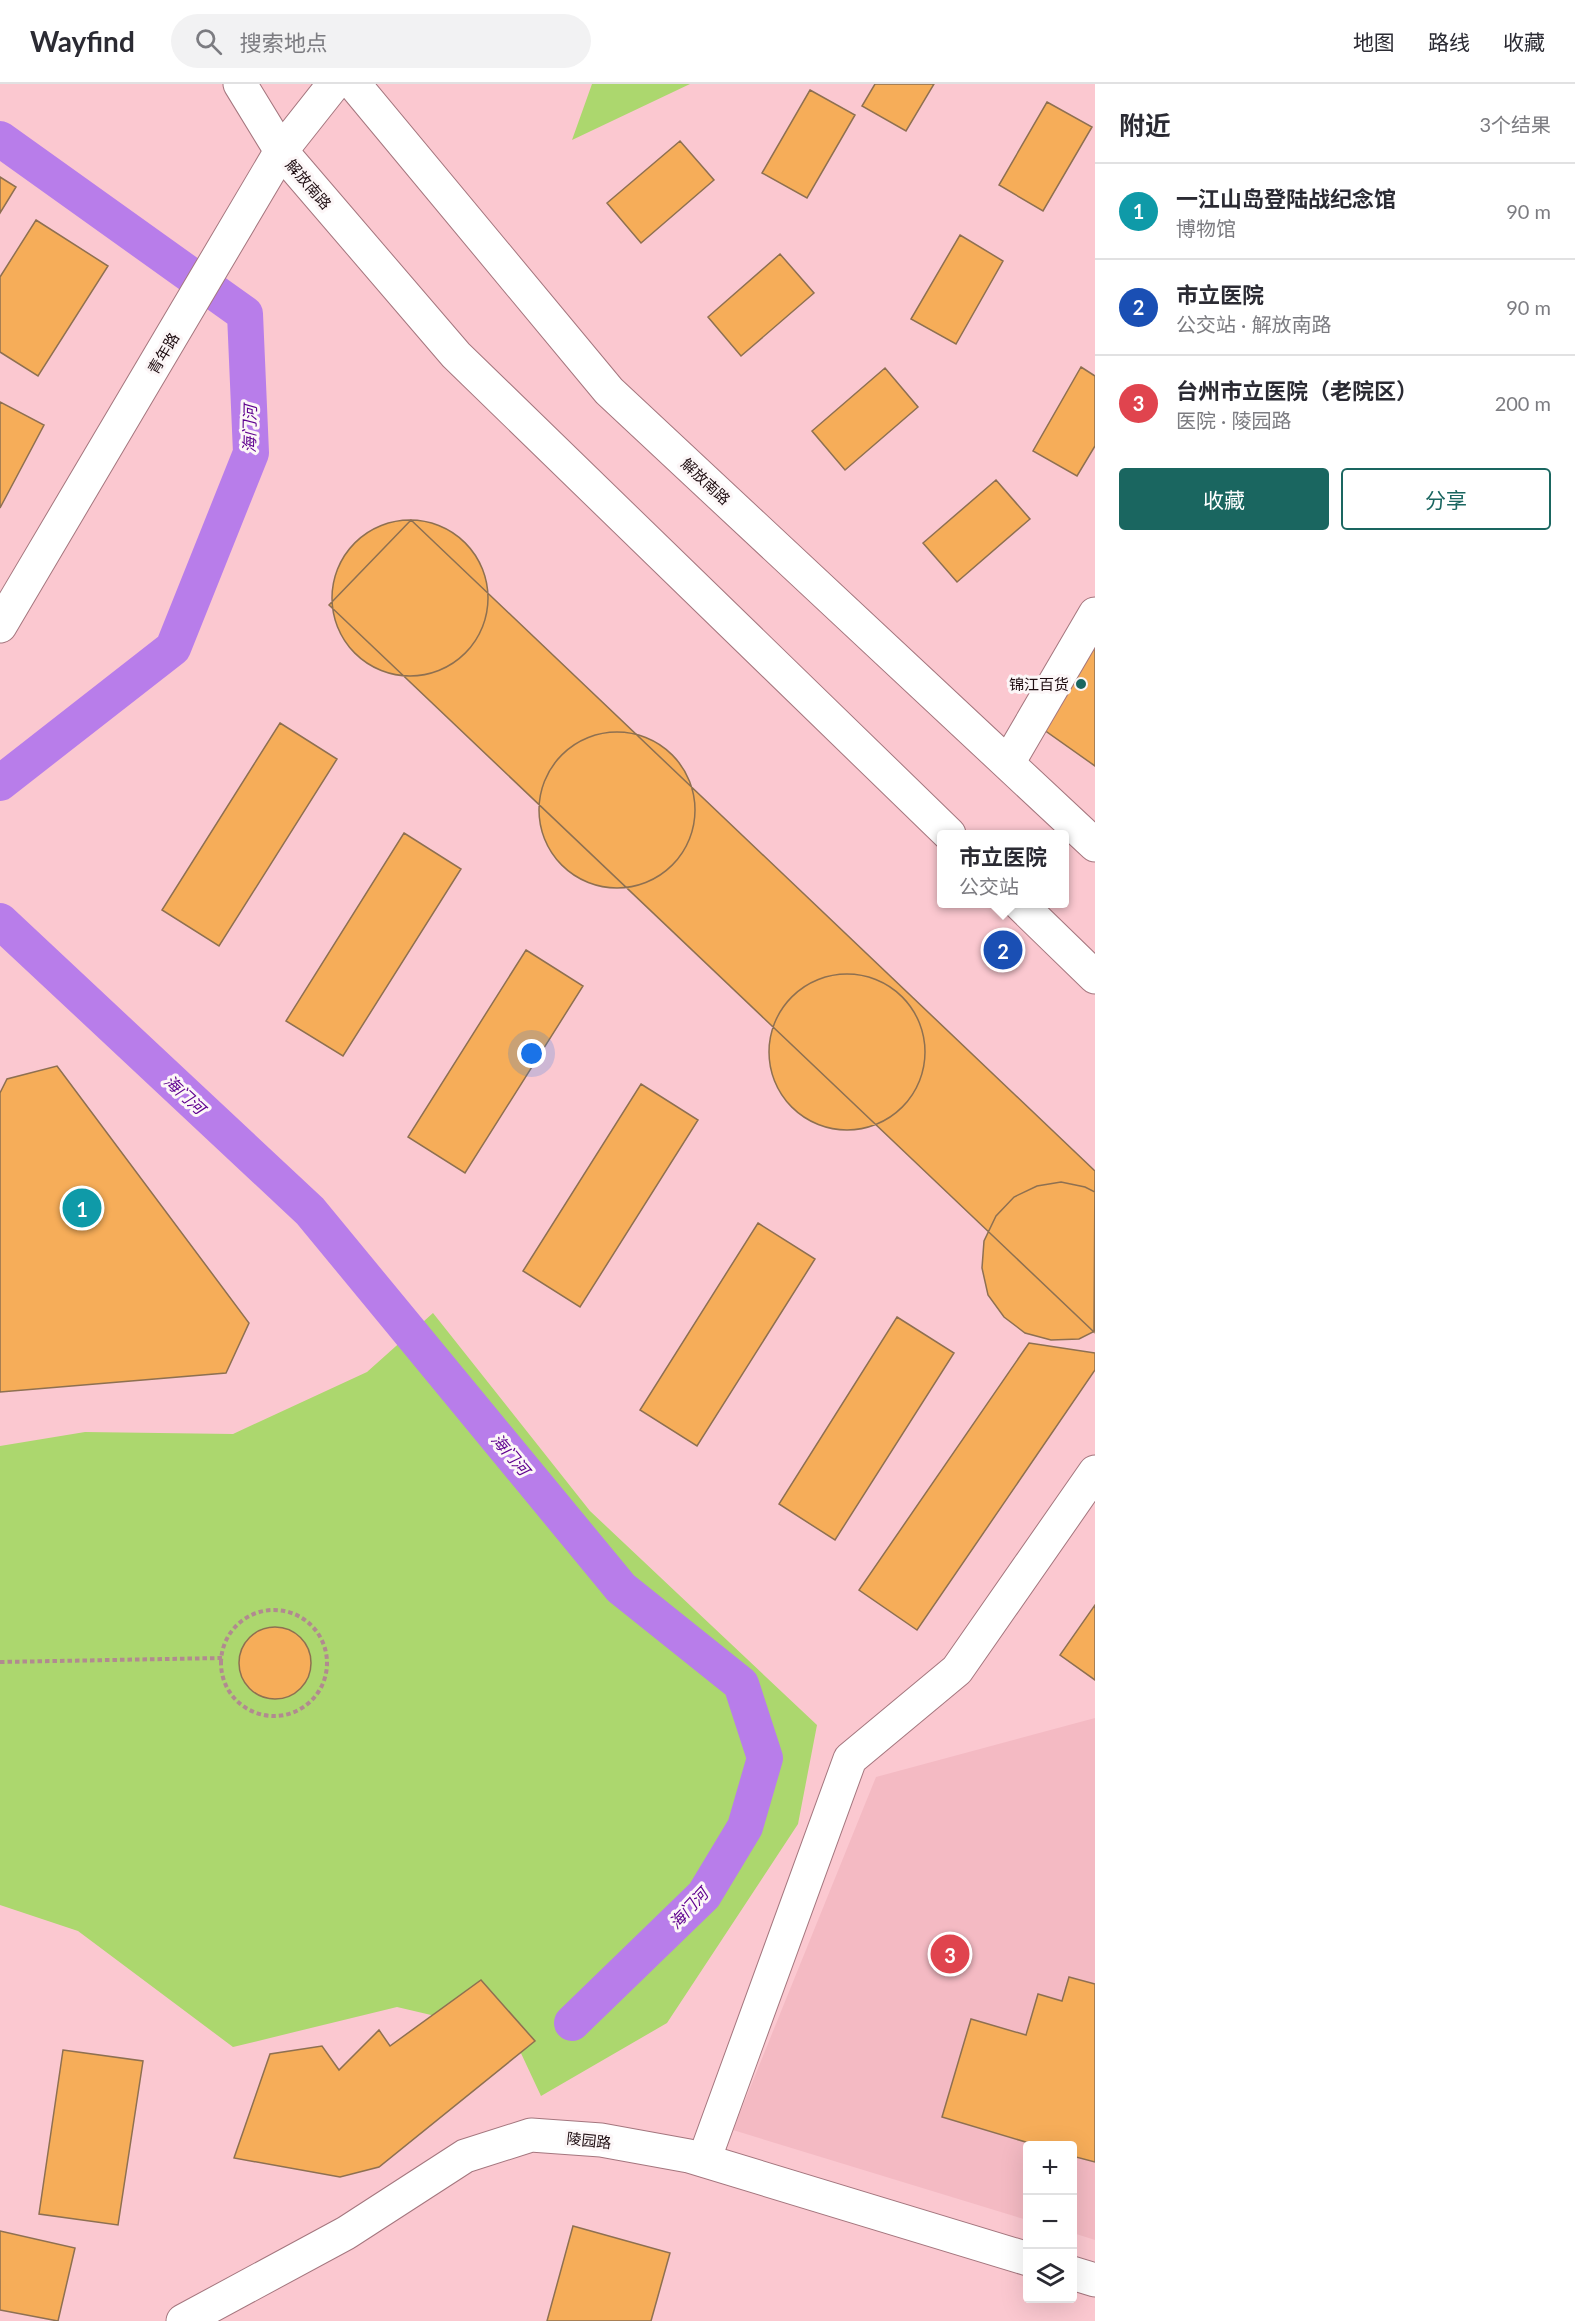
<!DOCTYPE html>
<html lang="zh">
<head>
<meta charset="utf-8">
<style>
	body { margin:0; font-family:Lato,"Noto Sans SC",sans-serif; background:#f2f2f3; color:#2b2b33 }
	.controls { position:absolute; right:18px; bottom:18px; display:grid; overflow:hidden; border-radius:6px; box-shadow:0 6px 24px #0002 }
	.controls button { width:54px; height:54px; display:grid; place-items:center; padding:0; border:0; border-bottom:2px solid #e1e1e2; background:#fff; color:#2b2b33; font:30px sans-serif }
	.you { position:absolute; left:532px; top:970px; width:21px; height:21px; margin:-15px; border:4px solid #fff; border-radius:50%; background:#1a73e8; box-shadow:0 0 0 9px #1a73e833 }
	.badge { display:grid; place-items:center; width:39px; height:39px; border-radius:50%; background:#1a6660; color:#fff; font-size:20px; font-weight:700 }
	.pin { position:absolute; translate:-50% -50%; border:3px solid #fff; box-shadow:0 2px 6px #0006 }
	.popup { position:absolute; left:937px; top:746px; width:132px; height:78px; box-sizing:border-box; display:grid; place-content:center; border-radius:6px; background:#fff; filter:drop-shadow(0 2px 4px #0005); font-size:20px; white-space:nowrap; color:#7c7c81 }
	.popup b { font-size:22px; color:#2b2b33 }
	.popup::after { content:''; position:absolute; left:50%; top:100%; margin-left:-12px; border:12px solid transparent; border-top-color:#fff }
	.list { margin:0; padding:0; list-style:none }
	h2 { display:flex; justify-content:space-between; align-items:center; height:78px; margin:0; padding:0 24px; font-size:26px }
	h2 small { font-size:20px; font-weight:400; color:#7c7c81 }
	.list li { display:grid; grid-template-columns:39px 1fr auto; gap:18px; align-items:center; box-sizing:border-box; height:96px; padding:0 24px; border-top:2px solid #e1e1e2 }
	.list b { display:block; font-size:22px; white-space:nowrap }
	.list p { margin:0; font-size:20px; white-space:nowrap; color:#7c7c81 }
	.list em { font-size:20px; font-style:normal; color:#7c7c81 }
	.actions { display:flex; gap:12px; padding:18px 24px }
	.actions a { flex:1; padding:14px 0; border:2px solid #1a6660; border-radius:6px; text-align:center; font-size:21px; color:#1a6660 }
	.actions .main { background:#1a6660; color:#fff }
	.icon { flex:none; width:33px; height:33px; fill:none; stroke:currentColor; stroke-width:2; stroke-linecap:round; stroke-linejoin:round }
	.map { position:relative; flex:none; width:1095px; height:2237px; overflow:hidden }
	header { display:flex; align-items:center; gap:36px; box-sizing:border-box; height:84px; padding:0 30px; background:#fff; border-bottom:2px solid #e1e1e2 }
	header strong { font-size:28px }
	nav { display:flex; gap:33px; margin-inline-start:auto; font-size:21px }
	.search { width:420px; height:54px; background:#f2f2f3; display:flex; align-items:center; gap:15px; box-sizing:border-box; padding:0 21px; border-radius:33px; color:#7c7c81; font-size:22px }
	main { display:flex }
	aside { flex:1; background:#fff }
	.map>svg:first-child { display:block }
</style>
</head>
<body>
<header>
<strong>Wayfind</strong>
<div class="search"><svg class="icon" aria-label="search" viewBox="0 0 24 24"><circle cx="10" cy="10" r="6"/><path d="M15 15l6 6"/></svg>搜索地点</div>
<nav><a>地图</a><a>路线</a><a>收藏</a></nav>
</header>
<main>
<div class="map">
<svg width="1095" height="2237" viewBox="0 0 1095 2237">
	<rect width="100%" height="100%" fill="#fbc8d0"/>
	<path fill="#f4bac3" d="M1095,1634v522l-22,-7 -1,-87h-44l-1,74 -294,-90 143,-353z"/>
	<path fill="#acd76e" d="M592,0h98l-118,56z
		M433,1229l157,198 227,214 -19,99 -131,199 -126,73 -29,-62 -115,-27 -164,40 -155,-116 -78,-26v-459l85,-14 148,2 134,-62z"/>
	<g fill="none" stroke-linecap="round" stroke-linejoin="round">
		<path stroke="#b87dea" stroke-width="36" d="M0,55l245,175 6,139 -78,195 -173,135
			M0,837l310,290 311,377 120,96 24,74 -20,69 -41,68 -132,128"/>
	</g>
	<path fill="#f6ad59" stroke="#8e7051" stroke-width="1.5" d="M875,0h59l-28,47 -44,-25z
		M810,6l45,25 -48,83 -45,-25z
		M1047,18l45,25 -49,84 -44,-26z
		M680,57l34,39 -73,63 -34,-40z
		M0,93l16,10 -16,26z
		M36,136l72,46 -70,110 -38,-24v-75z
		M960,151l43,26 -47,83 -45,-25z
		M780,170l34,39 -73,63 -33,-39z
		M1081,283l14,9v70l-18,30 -44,-25z
		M885,284l33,39 -73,63 -33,-39z
		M0,318l44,23 -44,83z
		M996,396l34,39 -73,63 -34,-39z
		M332 514a78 78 0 1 1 156 0a78 78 0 1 1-156 0Z
		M411,436l684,651 -1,161 -765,-727z
		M1095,558v124l-55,-39z
		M280,639l57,36 -118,187 -57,-36z
		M539 726a78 78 0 1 1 156 0a78 78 0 1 1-156 0Z
		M404,749l57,36 -118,187 -57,-35z
		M526,866l57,36 -118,187 -57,-36z
		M769 968a78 78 0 1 1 156 0a78 78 0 1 1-156 0Z
		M57,982l192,257 -23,50 -226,19v-299l7,-14z
		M641,1000l57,36 -118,187 -57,-36z
		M1061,1098l24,5 10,5v139l-16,8 -28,1 -26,-7 -21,-16 -16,-22 -6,-27 2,-27 12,-25 18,-19 23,-11z
		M758,1139l57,36 -118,187 -57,-36z
		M897,1233l57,36 -119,187 -56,-36z
		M1029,1259l66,10v17l-178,260 -58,-40z
		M1095,1521v75l-35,-25z
		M239 1579a36 36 0 1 1 72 0a36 36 0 1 1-72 0Z
		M1069,1893l26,7v178l-23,-6v-10h-33l-97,-29 29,-98 55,16 12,-41 24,7z
		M481,1896l54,61 -156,126 -39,10 -106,-19 36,-104 52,-8 17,24 40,-40 11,16z
		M63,1966l80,11 -25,164 -79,-11z
		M573,2142l97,27 -19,68h-104z
		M0,2147l75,17 -17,73 -58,-11z"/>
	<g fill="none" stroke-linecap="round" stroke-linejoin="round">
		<g stroke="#a4767e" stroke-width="35">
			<path id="street" d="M1008,679l87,-149
				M704,2076l146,-401 107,-89 138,-198"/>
		</g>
		<g stroke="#a4767e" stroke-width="35">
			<path id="secondary" d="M0,542l281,-475 53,-67
				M1072,2189l23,7
				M183,2237l163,-88 119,-77 66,-21 70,5 88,16 339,103"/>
		</g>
		<g stroke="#a4767e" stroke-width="35">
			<path id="primary" d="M240,0l41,67 175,204 493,479
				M354,0l255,307 486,454
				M1020,820l75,73"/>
		</g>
		<path stroke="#b18a90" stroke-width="4" stroke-dasharray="4.5 3" stroke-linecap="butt" d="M221 1579a53 53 0 1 1 106 0a53 53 0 1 1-106 0Z
			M0,1578l222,-4"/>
		<use href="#street" stroke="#fff" stroke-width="33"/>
		<use href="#secondary" stroke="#fff" stroke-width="33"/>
		<use href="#primary" stroke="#fff" stroke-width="33"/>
	</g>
	<circle fill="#1a6660" stroke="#fcf6f7" stroke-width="2" cx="1081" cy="600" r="6"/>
	<g text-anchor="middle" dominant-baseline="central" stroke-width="6" stroke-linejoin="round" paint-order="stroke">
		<g font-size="15" fill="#1f0e12" stroke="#fcf6f7">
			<text transform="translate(309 100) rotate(49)">解放南路</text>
			<text transform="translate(163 269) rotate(-59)">青年路</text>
			<text transform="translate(706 397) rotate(43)">解放南路</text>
			<text transform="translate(589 2056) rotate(6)">陵园路</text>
		</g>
		<g font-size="15" fill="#1f0e12" stroke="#fcf6f7" text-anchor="end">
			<text x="1069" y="600">锦江百货</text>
		</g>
		<g font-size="16" font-style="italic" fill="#600390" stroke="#fcf6f7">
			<text transform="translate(249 345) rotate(-89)">海门河</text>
			<text transform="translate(185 1010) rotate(43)">海门河</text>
			<text transform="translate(511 1370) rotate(50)">海门河</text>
			<text transform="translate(688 1824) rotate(-47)">海门河</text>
		</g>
	</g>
</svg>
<div class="controls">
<button>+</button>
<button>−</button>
<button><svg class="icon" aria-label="layers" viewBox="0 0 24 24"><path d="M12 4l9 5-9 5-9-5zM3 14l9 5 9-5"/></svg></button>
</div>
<div class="you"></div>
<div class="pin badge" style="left:82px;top:1124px;background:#0f9aa8">1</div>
<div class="pin badge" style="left:1003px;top:866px;background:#1a4fb4">2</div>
<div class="popup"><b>市立医院</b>公交站</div>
<div class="pin badge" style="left:950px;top:1870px;background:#e0444e">3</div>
</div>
<aside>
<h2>附近<small>3个结果</small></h2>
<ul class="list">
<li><span class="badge" style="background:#0f9aa8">1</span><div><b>一江山岛登陆战纪念馆</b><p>博物馆</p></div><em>90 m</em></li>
<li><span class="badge" style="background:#1a4fb4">2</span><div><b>市立医院</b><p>公交站 · 解放南路</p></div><em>90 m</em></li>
<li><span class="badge" style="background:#e0444e">3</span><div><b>台州市立医院（老院区）</b><p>医院 · 陵园路</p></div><em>200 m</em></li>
</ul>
<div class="actions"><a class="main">收藏</a><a>分享</a></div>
</aside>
</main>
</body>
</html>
